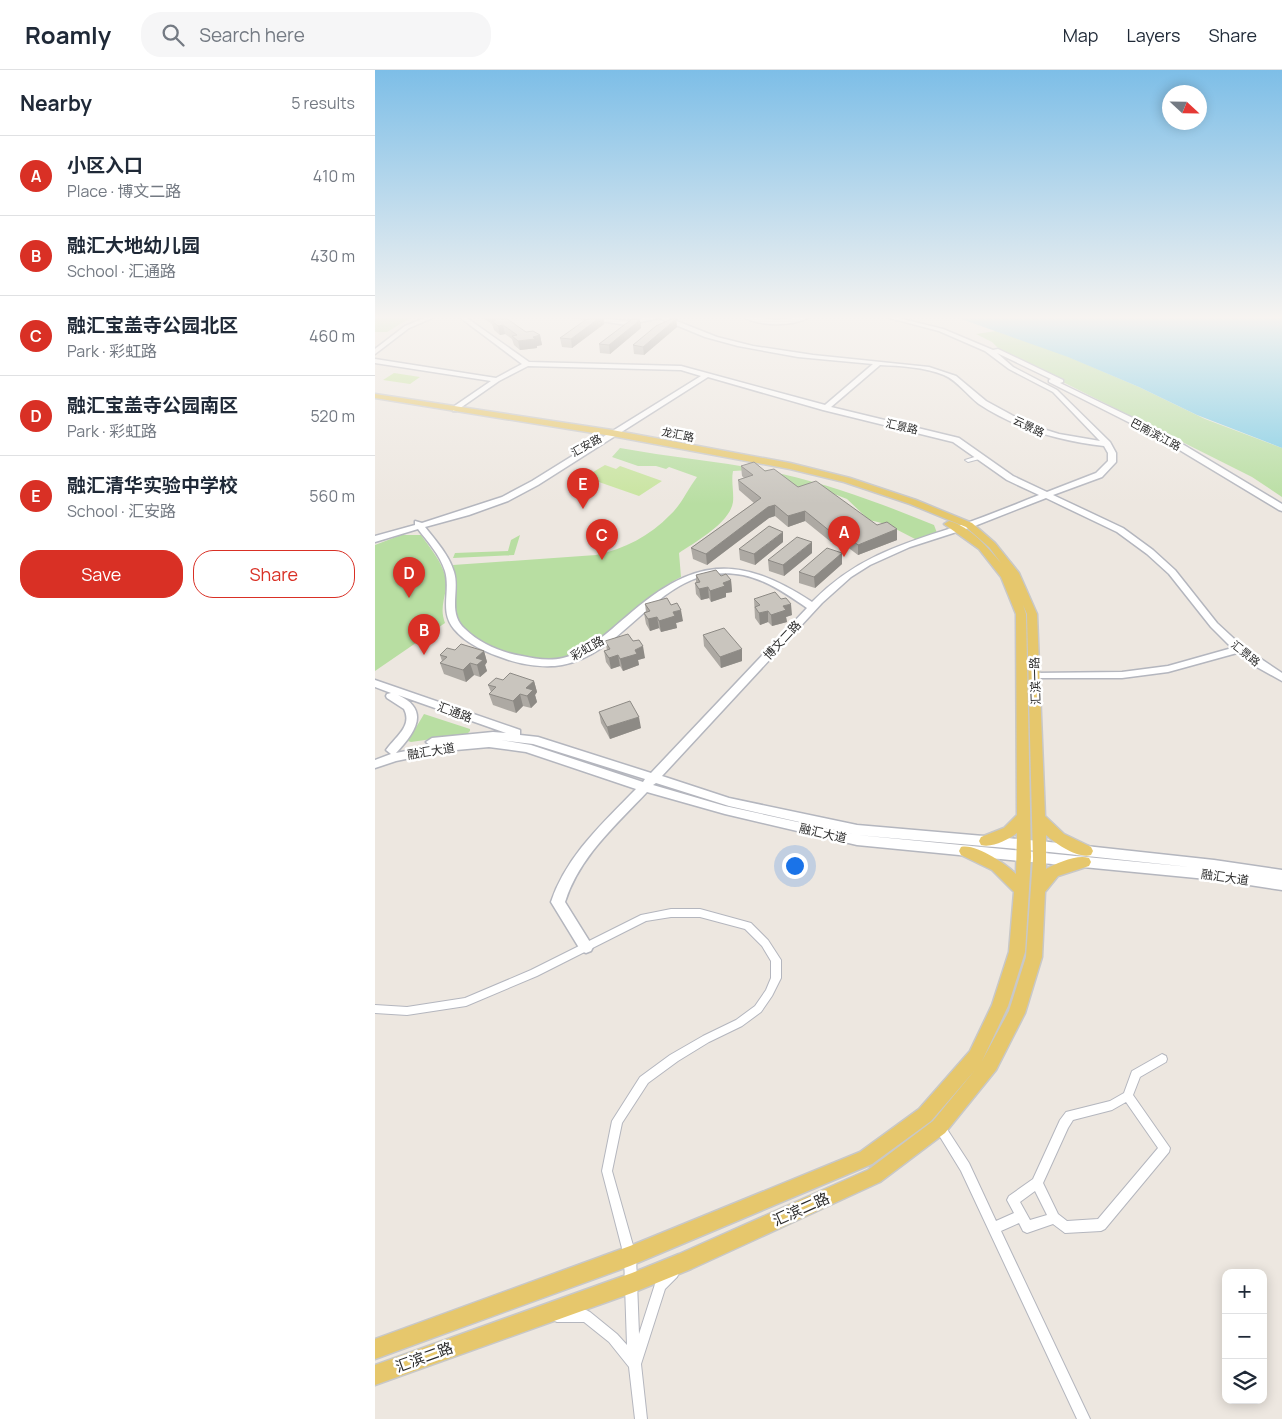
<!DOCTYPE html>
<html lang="en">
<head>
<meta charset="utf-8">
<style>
	body { margin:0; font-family:Manrope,"Noto Sans SC",sans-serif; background:#f6f6f7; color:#1f2937 }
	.controls { position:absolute; right:15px; bottom:15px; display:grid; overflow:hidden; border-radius:10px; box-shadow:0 2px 12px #0003 }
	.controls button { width:45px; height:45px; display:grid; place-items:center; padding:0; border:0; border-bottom:1px solid #e0e1e3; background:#fff; color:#1f2937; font:25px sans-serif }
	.compass { position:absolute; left:787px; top:15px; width:45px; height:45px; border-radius:50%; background:#fff; box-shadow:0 2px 12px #0003; rotate:112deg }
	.you { position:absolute; left:419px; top:795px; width:18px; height:18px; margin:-12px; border:4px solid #fff; border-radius:50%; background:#1a73e8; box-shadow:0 0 0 8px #1a73e833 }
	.badge { display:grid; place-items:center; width:32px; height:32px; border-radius:50%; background:#d93025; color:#fff; font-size:16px; font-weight:700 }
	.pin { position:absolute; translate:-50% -41px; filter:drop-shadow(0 1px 2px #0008) }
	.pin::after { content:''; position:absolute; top:26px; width:18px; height:15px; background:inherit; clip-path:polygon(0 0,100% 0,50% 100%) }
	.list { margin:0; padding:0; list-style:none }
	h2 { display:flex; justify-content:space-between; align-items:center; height:65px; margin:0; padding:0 20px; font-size:21px }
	h2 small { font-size:16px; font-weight:400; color:#747a83 }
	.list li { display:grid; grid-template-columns:32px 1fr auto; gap:15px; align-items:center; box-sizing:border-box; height:80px; padding:0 20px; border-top:1px solid #e0e1e3 }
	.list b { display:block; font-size:19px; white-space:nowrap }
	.list p { margin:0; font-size:16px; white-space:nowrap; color:#747a83 }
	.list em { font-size:16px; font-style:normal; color:#747a83 }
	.actions { display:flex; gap:10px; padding:15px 20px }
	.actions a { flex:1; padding:11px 0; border:1px solid #d93025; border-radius:20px; text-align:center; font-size:18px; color:#d93025 }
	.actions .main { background:#d93025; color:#fff }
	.icon { flex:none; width:28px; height:28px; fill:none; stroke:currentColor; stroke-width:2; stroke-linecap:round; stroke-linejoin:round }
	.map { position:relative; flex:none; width:907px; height:1349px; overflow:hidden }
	header { display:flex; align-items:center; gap:30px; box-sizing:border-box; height:70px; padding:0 25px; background:#fff; border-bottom:1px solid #e0e1e3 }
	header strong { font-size:24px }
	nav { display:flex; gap:28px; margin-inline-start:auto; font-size:18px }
	.search { width:350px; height:45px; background:#f6f6f7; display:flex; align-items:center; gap:12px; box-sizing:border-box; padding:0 18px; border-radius:20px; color:#747a83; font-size:19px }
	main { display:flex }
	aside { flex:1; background:#fff }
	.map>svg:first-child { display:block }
</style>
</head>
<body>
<header>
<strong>Roamly</strong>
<div class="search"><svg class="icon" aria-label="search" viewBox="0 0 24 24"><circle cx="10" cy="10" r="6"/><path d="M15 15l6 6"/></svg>Search here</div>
<nav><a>Map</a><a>Layers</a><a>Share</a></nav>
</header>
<main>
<aside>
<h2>Nearby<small>5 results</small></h2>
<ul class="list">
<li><span class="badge">A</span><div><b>小区入口</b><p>Place · 博文二路</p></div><em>410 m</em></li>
<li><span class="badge">B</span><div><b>融汇大地幼儿园</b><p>School · 汇通路</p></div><em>430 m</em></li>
<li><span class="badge">C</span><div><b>融汇宝盖寺公园北区</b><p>Park · 彩虹路</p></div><em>460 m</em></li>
<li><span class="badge">D</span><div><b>融汇宝盖寺公园南区</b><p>Park · 彩虹路</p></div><em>520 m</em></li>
<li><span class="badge">E</span><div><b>融汇清华实验中学校</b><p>School · 汇安路</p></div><em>560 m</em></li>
</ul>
<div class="actions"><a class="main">Save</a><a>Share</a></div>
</aside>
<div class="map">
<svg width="907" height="1349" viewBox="0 0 907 1349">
	<rect width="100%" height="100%" fill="#ede7e0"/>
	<path fill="#b8dea2" d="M0,247l35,1 -23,14h-12z
		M621,261l66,23 77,33 66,32 77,29v49l-30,-20 -251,-126 -9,-9 -16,-8z
		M245,378c54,10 109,14 162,26 53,12 103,31 152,51l3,8 -20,7 -31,-16 -17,-4 -22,-21 -13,-5 -44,-7 -39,-17 -18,1c-2,10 1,21 0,31 -3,21 -38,40 -54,51l2,24c-71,36 -95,114 -188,70 -12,-6 -34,-17 -39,-30 -3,-10 1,-20 2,-30 1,-7 -2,-15 -3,-22l143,-10c28,-6 54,-19 74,-40 11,-10 18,-26 27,-38l-28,-10 -3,2 -10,-3h-18l-26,-9z
		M26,465h20c11,16 27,33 25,53 -2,13 -6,22 -1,35l-70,48v-126z
		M145,465l-6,20 -61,3 2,-5 53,-2 3,-11z
		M49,644l46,15v2l-3,3 -56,8 -3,-1z"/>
	<path fill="#c8e49f" d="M19,303l26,4 -10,7 -27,-4z
		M230,395l11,4 4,-3 42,15 -23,15 -43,-15 3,-2 -11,-4z"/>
	<path fill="#7dcce5" d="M578,246h329v132l-85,-33 -58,-28 -71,-30z"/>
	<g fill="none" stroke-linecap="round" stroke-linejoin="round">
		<g stroke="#b4b6be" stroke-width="2">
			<path id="street" d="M0,246h10l-2,1h-8z
				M606,385l2,1v2l-15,4 -3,-2z
				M296,839h29l51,14 17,17 11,17 2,3v18l-9,18 -11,16 -19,14 -33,16 -31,19 -30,22 -26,40 -10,48 24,85 3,78 17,-53 13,-12 4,-2 4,2 2,4 -2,4 -12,12 -24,75 6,55h-12l-6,-52 -20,-25 -25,-20h-27l-4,-2 -2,-4 2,-4 4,-2h29l4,2 27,22 10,11 -3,-89 -22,-85 10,-50 28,-44 30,-22 33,-19 33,-16 19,-14 11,-16 5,-12v-17l-9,-15 -17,-17 -45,-12h-29l-25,4 -109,55 -71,30 -59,9 -32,-2v-8l32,2 58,-9 66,-28 110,-55z
				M787,984l4,2 1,3 -1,3 -26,15 -7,18 37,53 -1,4 -64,77 -4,2 -36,2 -12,-9 -26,9 -4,-2 -4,-8 -18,8 89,188h-13l-116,-248 -27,-44 1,-4 4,-1 4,1 26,40 27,58 18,-8 -7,-13 2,-4 24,-17 27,-59 6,-8 44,-11 14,-8 8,-22zM751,1032l32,46 -60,71 -31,2 -9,-7 -15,-31 25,-55 5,-8 39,-10zM660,1121l12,24 -17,5 -10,-18z"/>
		</g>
		<g stroke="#b4b6be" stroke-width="3">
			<path id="secondary" d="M55,246h7l-28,12 -34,26v-5l30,-23z
				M83,246h6l65,46 152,4 144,39 48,-41 -75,-7 -60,-11 -33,-9 -46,-19 -32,7 -60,-9h14l46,5 25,-5h12l53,21 36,9 60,9 116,12 27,9 30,25 44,24 29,9 41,7 -47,-49 -44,-23 -24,-18 -46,-20 -57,-15h8l53,13 50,21 5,-1 65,31v2l-3,1 104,50 118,71v7l-3,-1 -121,-73 -109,-55v-2l2,-1 -54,-26 16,14 44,23 53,52 6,11v9l-14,15 -49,18 70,33 30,22 22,20 42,53 26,24 39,26v8l-27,-15 -18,-13 -69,19 -46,6h-91l-1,-2 1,-2 4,-1 87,-1 46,-6 64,-18 -21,-21 -42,-53 -22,-20 -30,-22 -71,-34 -74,29 -62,20 -40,18 -19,12 -29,26 -160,173 67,22 128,27 183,16 174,19 68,10v20l-65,-10 -360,-35 -132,-31 -78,-22c-31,33 -68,65 -82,110l28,45 -2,4 -5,2 -5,-2 -30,-49c16,-47 52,-79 85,-113l-110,-37 -37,-5 -44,4 -49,10 -21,7v-8l16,-6 -5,-4c9,-13 27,-24 18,-41l-17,-11 -1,-2 1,-2 4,-1 -16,-6v-7l145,50v5l18,2 113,36 156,-165c-19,-13 -40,-28 -64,-33 -81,-16 -112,77 -181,90 -17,3 -39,0 -56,-6 -18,-6 -40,-15 -52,-30 -15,-18 -3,-38 -9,-58 -5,-16 -17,-29 -27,-42l-43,13v-6l40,-11v-4l7,2 80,-26 30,-16 169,-105 -20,-6 -153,-4 -29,15 -43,30h-3v-4l38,-26 -116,-18v-4l121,19 26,-14zM505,295c21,1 44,2 64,10 14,6 23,20 35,29 38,25 81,37 125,42l4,7v8l-12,12 -49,19 -34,-16 -54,-38 -128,-31zM333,307l115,33 130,32 54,38 32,15c-25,10 -50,20 -75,29 -59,19 -107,32 -152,78 -75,-49 -119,-44 -186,15 -18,15 -38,35 -63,41 -13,3 -28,1 -41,-2 -20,-3 -43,-13 -57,-27 -18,-16 -5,-38 -11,-57 -5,-17 -18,-31 -29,-45l44,-12 39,-14 30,-16zM23,625l108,38 -13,-1 -61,6 -6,4 5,4 -35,7c19,-20 35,-43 2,-58zM125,670l33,4 112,35 -2,3 -112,-37zM281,713l73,23 128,29 183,16 150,16 -333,-32 -132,-29 -72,-21z
				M367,246l34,4 35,-4c-17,11 -52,11 -69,0z"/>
		</g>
		<g stroke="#c8c8c8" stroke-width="3">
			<path id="primary" d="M0,324l237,36 178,33 60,15 66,22 56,23 23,20 24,30 18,41 8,202 19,18 27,13 2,4 -2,4c-13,4 -35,-11 -45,-20v34c11,-6 31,-15 43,-11l2,4 -2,4 -31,10 -13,16 -3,65 -17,56 -29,57 -51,63 -65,49 -189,87 -59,24 -257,92v-20l257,-92 47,-19 189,-84 65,-49 42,-51 -44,51 -59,43 -242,102 -255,93v-20l255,-93 230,-94 59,-43 51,-58 22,-46 17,-53 5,-60 -22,-22 -31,-15 -2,-4 2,-4c14,-4 45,17 55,27l1,-41c-9,7 -25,15 -36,12l-2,-4 2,-4 23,-9 13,-13 -1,-201 -15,-37 -22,-28 -35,-25 5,-3c22,6 38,26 52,42l-12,-16 -23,-20 -56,-23 -66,-22 -54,-13 -178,-33 -237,-38zM648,535l4,9 6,245 -7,98 -17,54 -27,50 26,-55 17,-54 6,-95 -5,-243z"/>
		</g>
		<use href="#street" fill="#fff" fill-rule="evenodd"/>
		<use href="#secondary" fill="#fff" fill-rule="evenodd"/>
		<use href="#primary" fill="#e6c76c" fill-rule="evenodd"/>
	</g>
	<path fill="#ada9a3" d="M105,246h23l23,16 14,3 2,10 -5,1v2l-17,2 -6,-5 -2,-6 -7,-5 -5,1 -6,-5 -2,-6z
		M216,246h12l1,8 -32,24 -10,-1 -2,-9z
		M301,249l1,8 -33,28 -10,-1 -1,-9z
		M265,250l1,8 -31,26 -10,-1 -1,-9z
		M366,396l24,5 112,54 20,4v11l-39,15 -20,-15 -7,2 -26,-21 -17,6 -13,-11 -6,2 -62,47 -14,-6 -2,-11 63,-45 -15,-13 -1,-10 6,-2 -2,-2z
		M408,472l-28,23 -15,-5 -1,-11z
		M437,483l-28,23 -15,-5 -1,-11z
		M467,483v11l-27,24 -16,-5v-11z
		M321,505l35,5 1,12 -6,1v4l-15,5 -2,-4 -8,2 -5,-6 -1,-11h1z
		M379,529l38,16 -6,2 1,5 -15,4 -4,-4 -8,3 -5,-7z
		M270,534l38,17 -7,2 1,5 -16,4 -2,-4 -9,3 -4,-7 -2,-11 2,-1z
		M328,565l39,26 -21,7 -17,-22z
		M230,571h28l12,17 -7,2 1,5 -16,6 -3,-5 -9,3 -5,-7 -2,-11 3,-1z
		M80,580l29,1 3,11 -2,3 2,6 -7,6 -6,-2 -8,7 -22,-8 -4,-11 2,-2 -2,-6z
		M128,610l31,1 3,11 -2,3 2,7 -6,6 -8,-2 -7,7 -23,-8 -4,-11 2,-2 -3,-7z
		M224,642l42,16 -31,11 -9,-16z"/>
	<path fill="#8d8a85" d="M227,246h1l1,8 -32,24 -1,-9z
		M301,249l1,8 -33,28 -1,-8z
		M265,250l1,8 -31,26 -1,-9z
		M128,255l2,9 -5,1 -2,-9z
		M165,265l2,10 -5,1v2l-17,2 -2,-9z
		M400,435v11l-6,2 -62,47 -1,-11 62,-47z
		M430,441v10l-17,6v-11z
		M463,459v11l-7,2v-10z
		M522,459v11l-39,15v-10z
		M408,462v10l-28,23 -1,-11z
		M437,472v11l-28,23 -1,-11z
		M467,483v11l-27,24 -1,-11z
		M356,510l1,12 -6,1v4l-15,5 -1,-11 13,-8z
		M333,517l1,11 -8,2 -2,-11z
		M416,534l1,11 -6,2 1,5 -15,4 -1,-11 12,-9z
		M306,540l2,11 -7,2 1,5 -16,4 -2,-11 14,-9z
		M393,541v11l-8,3 -1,-12z
		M282,547l2,11 -9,3 -2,-12z
		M268,576l2,12 -7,2 1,5 -16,6 -3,-12 15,-9z
		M367,579v12l-21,7 -1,-11z
		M109,581l3,11 -2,3 2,6 -7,6 -3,-12 -1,-7z
		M243,585l2,11 -9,3 -2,-11z
		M95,593l4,12 -8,7 -3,-12z
		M159,611l3,11 -2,3 2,7 -6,6 -4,-12 -1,-8z
		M145,624l3,12 -7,7 -3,-12z
		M264,647l2,11 -31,11 -3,-12z"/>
	<path fill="#c9c5be" stroke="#8d8a85" d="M115,246h13l23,16 7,-1 7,4 -7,2 2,2 -17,2 -6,-5 5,-1 -14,-10 -5,1 -6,-5 4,-1z
		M216,246h11l-31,23 -11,-1z
		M298,248l3,1 -33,28 -10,-2 23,-19z
		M257,249l8,1 -31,25 -10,-1z
		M379,392l11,9 9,-2 24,18 18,-6 61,44 10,-3 10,7 -39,16 -20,-16 -7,3 -26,-21 -17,5 -13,-11 -7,2 -62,47 -15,-6 70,-50 -23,-18 15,-5 -12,-9z
		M394,456l14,6 -29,22 -15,-5z
		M422,467l15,5 -29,23 -15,-5z
		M452,478l15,5 -28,24 -15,-5z
		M341,500l5,6 5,-2 5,6 -8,3 2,3 -15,5 -2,-4 -9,2 -4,-6 5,-1 -4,-7z
		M400,522l6,7 5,-1 5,6 -8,2 3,4 -15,5 -3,-4 -9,2 -4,-6 5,-2 -6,-6z
		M292,528l4,7 6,-2 4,7 -8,2 2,4 -16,5 -2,-4 -9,2 -4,-6 6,-2 -5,-7z
		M349,558l18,21 -22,8 -17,-22z
		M253,564l5,7 6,-1 4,6 -8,4 2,4 -17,5 -2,-4 -9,3 -5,-7 6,-2 -5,-8z
		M86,574l23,7 -8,7 7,2 -6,5 -7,-2 -7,7 -23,-7 7,-6 -7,-2 7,-7 8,2z
		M135,603l24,8 -8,7 7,2 -6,6 -7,-2 -7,7 -24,-7 7,-7 -8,-2 8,-7 7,2z
		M255,631l9,16 -32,10 -8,-15z"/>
	<linearGradient id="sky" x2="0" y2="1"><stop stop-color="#7dbee7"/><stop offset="0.57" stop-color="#f7f4f1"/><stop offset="1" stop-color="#f7f4f1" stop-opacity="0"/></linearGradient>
	<rect width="907" height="434" fill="url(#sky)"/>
	<g text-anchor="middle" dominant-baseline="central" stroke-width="5" stroke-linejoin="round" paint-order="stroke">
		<g font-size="11" fill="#2c2c2c" stroke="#fff">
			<text transform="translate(527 356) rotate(13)">汇景路</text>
			<text transform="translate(654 356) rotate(25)">云景路</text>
			<text transform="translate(303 364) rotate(11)">龙汇路</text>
			<text transform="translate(781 364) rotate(28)">巴南滨江路</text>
			<text transform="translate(211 375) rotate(-29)">汇安路</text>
			<text transform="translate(871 583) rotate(39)">汇景路</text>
		</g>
		<g font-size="12" fill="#2c2c2c" stroke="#fff">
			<text transform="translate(407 570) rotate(-47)">博文二路</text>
			<text transform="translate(212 578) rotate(-29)">彩虹路</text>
			<text transform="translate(660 611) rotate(-92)">汇滨一路</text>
			<text transform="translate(80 642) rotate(20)">汇通路</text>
			<text transform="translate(56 681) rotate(-9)">融汇大道</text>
			<text transform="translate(448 763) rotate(13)">融汇大道</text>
			<text transform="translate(850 807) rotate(8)">融汇大道</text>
		</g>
		<g font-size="15" fill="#2c2c2c" stroke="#fff">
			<text transform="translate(426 1139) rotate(-24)">汇滨二路</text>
			<text transform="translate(49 1287) rotate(-20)">汇滨二路</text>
		</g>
	</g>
</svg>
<div class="controls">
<button>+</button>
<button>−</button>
<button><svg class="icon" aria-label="layers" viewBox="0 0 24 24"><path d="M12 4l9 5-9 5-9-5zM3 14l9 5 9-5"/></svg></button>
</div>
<svg class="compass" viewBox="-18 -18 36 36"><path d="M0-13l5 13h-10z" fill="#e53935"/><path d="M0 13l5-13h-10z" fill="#747a83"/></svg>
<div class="you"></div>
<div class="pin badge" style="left:469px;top:487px">A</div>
<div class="pin badge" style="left:49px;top:585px">B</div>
<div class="pin badge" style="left:227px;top:490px">C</div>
<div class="pin badge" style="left:34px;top:528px">D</div>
<div class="pin badge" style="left:208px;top:439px">E</div>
</div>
</main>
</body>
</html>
